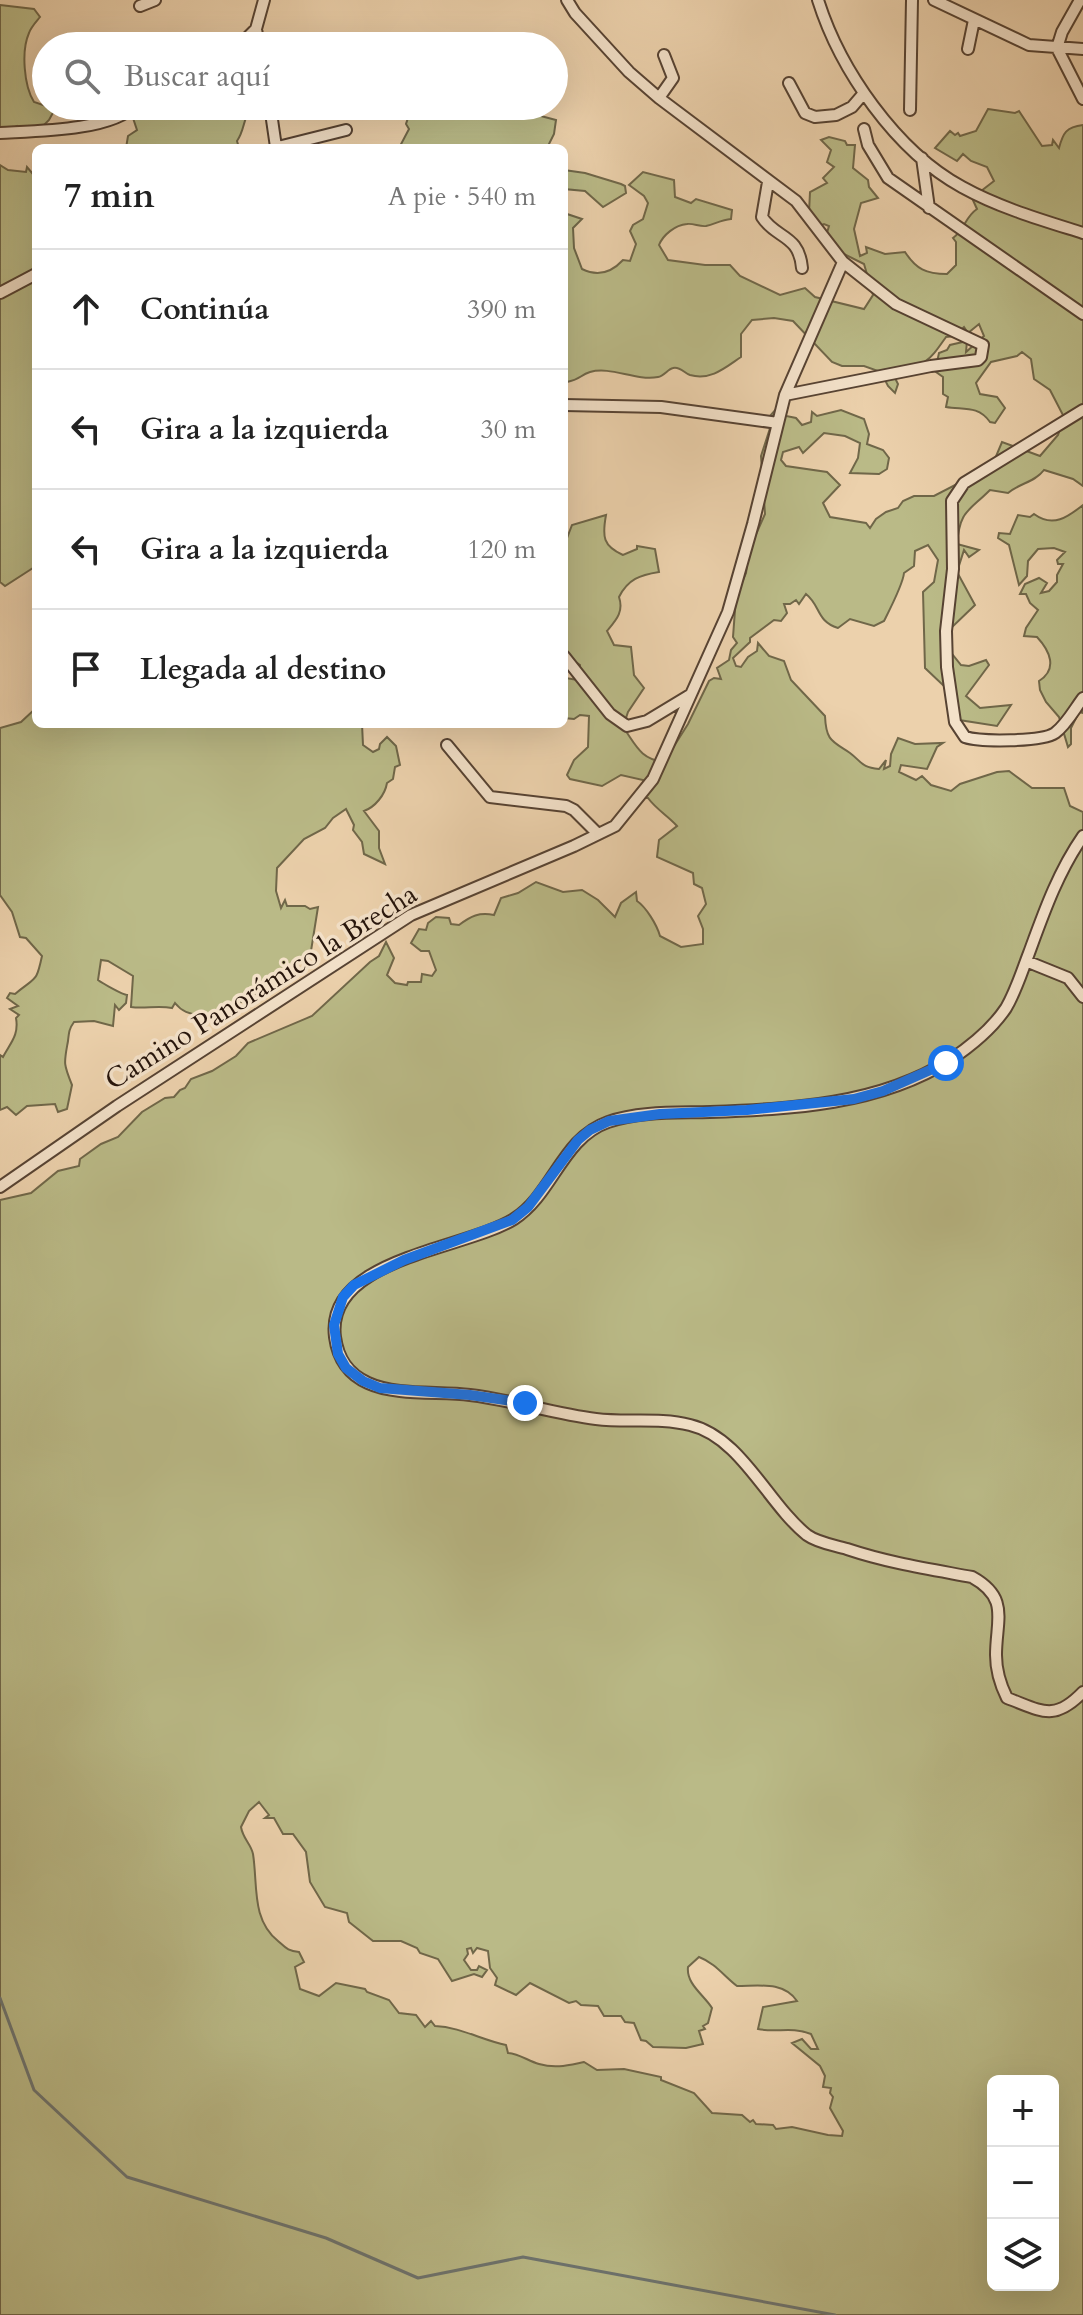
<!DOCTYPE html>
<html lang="es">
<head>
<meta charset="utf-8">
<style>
	body { margin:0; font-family:Cardo,serif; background:#f2f2f2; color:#222 }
	.controls { position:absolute; right:24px; bottom:24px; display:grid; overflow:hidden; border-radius:12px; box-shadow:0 8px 32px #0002 }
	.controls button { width:72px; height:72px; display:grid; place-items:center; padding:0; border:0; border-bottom:2px solid #e0e0e0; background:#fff; color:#222; font:40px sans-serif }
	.stop { position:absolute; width:24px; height:24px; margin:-18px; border:6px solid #1a73e8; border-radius:50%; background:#fff }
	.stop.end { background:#1a73e8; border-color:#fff; box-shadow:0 2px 8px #0008 }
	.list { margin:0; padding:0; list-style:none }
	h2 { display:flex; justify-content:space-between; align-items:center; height:104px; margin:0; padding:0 32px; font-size:34px }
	h2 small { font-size:26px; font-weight:400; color:#767676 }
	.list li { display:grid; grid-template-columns:52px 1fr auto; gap:24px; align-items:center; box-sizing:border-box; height:120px; padding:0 32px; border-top:2px solid #e0e0e0 }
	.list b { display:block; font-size:30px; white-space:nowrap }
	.list em { font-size:26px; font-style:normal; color:#767676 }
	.icon { flex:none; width:44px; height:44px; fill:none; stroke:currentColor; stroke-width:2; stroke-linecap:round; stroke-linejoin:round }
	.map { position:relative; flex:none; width:1083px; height:2315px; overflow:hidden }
	.search { position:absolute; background:#fff; box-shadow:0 8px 32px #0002; left:32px; top:32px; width:536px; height:88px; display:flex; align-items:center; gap:20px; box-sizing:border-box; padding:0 28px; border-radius:44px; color:#767676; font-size:30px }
	.panel { position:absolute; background:#fff; box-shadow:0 8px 32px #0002; left:32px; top:144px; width:536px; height:584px; border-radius:12px }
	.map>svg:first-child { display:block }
</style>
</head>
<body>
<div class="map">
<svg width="1083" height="2315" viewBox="0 0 1083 2315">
	<rect width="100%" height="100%" fill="#ecd1ac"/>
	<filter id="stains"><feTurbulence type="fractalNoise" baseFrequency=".0025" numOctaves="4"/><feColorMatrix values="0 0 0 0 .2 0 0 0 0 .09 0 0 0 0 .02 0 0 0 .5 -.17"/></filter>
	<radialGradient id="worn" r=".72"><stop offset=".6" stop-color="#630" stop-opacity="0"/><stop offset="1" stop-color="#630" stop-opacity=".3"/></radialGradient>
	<path fill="#baba87" stroke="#706749" stroke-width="2" fill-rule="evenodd" d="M0,5l34,4 6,8c-4,5 -9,10 -11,16 -8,18 -5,53 5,69l21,7 -6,11 -11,11 -18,-1 -3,-4 -17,9z
		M135,106h61l7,5 49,-5c-9,11 -7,24 -15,35l2,7h-113l2,-12 9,-6 -5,-15z
		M412,106h104l6,5 34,9 -2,14 -7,14h-148l10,-19 -3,-5z
		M988,109l27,4 4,-2 23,35 10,-1 1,-5 6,8c4,-15 7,-21 24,-23v361l-10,-7 -29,-9c-9,12 -24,13 -36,23l-18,-3c-22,22 -30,20 -33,54l22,6 -10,7 -5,-7 -7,22 18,33 -25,24 -5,16 16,20 8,1 17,-6 3,5 -23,31 14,12 31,-3 -14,21 -44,-7 -9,-33 -19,-18 -2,-76 11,-10 4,-22 -10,-15 -13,6 -1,15 -10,7c-1,11 -14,36 -20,48l-10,5 -24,-7 -12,9c-22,-7 -17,-22 -32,-34l-7,10 -3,-4 -6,4h-6l3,9 -6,8 -7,-1 -24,18v4l-17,16 3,8 5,1 7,-10 9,-6 1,-8 11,13 15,5 7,19 34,36c1,25 7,25 25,37 13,10 11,14 29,16l7,-9 -2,9 6,-3 1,-12 7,-16 17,6 28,-1 -6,4 -10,22 -26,-4 -2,7 17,8 6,-4 9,9 20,6 9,-7 37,-12 12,-1 23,17h32l6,18 13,6v1503h-1083v-1115l31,-7 27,-22 21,-5 1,-7 21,-15 17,-7 24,-25 23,-14 9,-1 6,-7 5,-2 6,-9 21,-8 24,-15 12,-13 64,-27 58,-54 9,-6 7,-14 8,16 -7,17 8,8 12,2 1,-3h13l1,-8 10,2 4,-6 -7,-19h-8l-10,-8 8,-14 7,1 2,-7 8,-6 13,1 2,6 8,1c12,-9 20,-13 35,-10l7,-17 17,-5 18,-11 27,10 19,-2 16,10 17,17 6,-14 15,-11 1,9c9,6 20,24 23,35l21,11 22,-3v-15l-5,-13 8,-12 -4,-16 -8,-4 -1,-11 -36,-16 2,-17 18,-14c-9,-10 -21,-17 -29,-28h-5v-18l-22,-5 -19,11 -32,-7 -3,-4 7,-15 14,-13 1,-31 -9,-1 -6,4 -10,-1v-36l2,-4 12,2 2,-15 -9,-6 -7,-10v-103l8,-21 34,-10c-4,22 -3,31 17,40l14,-6v-3l18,3 4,23c-19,3 -31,7 -40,25 5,15 -3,23 -12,34l7,14 17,2 3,28 10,13 -16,24 -5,15c13,18 17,32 41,35l24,-38 21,-43 5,-3 7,1 -4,-11 12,-8 2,-10 6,-7 -4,-6 3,-40 10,-24 3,-23 16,-36 -4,-58 11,-34 -2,-6 8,-9 3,8 15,3 6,7 9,-3 1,-10 5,4 24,-6 23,9 5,15 -2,10 16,6 6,8 -2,11 -8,5 -29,-1 8,-15 2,-15 -15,-7 -21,-3 -21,20 -4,-6 -16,5 -2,8 5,6 41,6 13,13 -17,18 7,14 36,6 4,5 6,-9 10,-7 12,-4 5,-7 11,-5h20l58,-30 10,-24 38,14 18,-21 6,-18 -14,-27 -16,-11 -3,-20 -9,-7 -5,4 -26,6 -15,21 4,11 17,3 8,11 -10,15 -5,-1c-12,-17 -27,-12 -44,-15l2,-10 -5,-3v-17l-7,-5 10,-4 -9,-6 2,-9 8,-3 3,-5 17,-4 -1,11 18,-16 -5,-12 -11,9 -4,-6 -9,9 -9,1c-17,24 -20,30 -51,31l-3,4 6,12 -3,9 -7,-7 -7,-14 -17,-6h-22l-10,-4 -39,-41 -19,-3 -22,2 -11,14v23c-15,10 -30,24 -51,18 -6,-2 -10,-9 -17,-7 -5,1 -9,8 -15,9 -23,4 -47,-11 -68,-5 -10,3 -10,8 -23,10l-3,-4v-165l18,6 -9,9 1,20 8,21c16,8 29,4 41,-9l7,1 6,-17 -6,-13 3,-6 10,-6 5,-16 -4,-7 -15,-11 14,-13 31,8 1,17 16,6 5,-4 36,11 -1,9c-10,1 -16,5 -25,7 -6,1 -13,-3 -19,-2 -12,1 -24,11 -28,21l9,15 37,5h25l10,11 40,19 25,-7 10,9 49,12 9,-14 -9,-31 -32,-16 -6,-12 3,-10 -5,-2 -7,3 -8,-14 1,-21 17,-9 -4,-5 11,-11 -7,-5 4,-12 -10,-10 8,-3 16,4 2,4h8l-2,23 15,12 1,7 9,11 -17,5 -7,26 6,27 7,-3 -1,-6 19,7 20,-2c11,17 21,22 42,22l9,-9v-23l-3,-4c12,-9 12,-21 24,-29l-5,-11 22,-17 -7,-14 -16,-6 -8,-7 -6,7 -22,-13 15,-17 5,4 3,-2 2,3 16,-5zM259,1802l10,13 -4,3h9l9,16h10l13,18 4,30 15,25 22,6 2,9 24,19h28l16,7 3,5 18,6 14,22 22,-7 8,3 5,-7 -8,-4 -2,4h-6l-7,-10 4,-6 -1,-5 4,-1 2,5 4,-5 11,3 2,17 7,10 -2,7 21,10 14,-12 39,20 7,-2 5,4 17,1 6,10h17l4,6 9,1 7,17 5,1 7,6 33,1 17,-4 -4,-13 6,-2 -2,-3 5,-3 4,-15c-8,-13 -26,-24 -24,-41l11,-10c16,6 25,19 38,29 22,0 46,-5 60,15l-34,6 -5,22c20,4 32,-3 53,5l7,15h-7l-9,-10 -10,4 28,23 5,10 -2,11 8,1 -1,5 3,4 -3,11 13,23 -1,5 -14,-1 -36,-8 -16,2 -3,-4 -17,-1 -3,-4 -3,2 -8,-7 -30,-2 -18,-20 -33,-13v-3l-37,-8 -27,1 -13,-8c-15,3 -28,7 -45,2 -11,-3 -19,-10 -31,-11l-2,-8c-24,-5 -46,-18 -71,-19l-4,-5 -6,6 -9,-12 -17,-2 -10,-13 -22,-8 -2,-3 -29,-6 -17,13 -19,-7 -5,-22 9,-5 -5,-10c-11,-1 -13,-4 -21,-11 -27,-22 -20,-56 -25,-87 -2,-10 -10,-15 -12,-27l8,-16zM993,2081h60v204h-60z
		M0,165l8,5 18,2 1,-5 5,6 4,-4v397l-31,20 -5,-4z
		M564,170l21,3 36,11 4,2 1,7 -23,14 -18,-16 -21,-2z
		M1083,505v208l-4,-1 -8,16v16l-3,3 -9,-30 -13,-15 -6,-12 -1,-9c19,-12 11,-30 -2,-44l-13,-1 2,-8 12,-18 -8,-7 -4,-9h-6l5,-10 14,-6 8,5 -6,10 8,-2 8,-9v-7l6,-11h-5l-1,-4 8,-8 -11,-4 -16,1 -10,12 -1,15 -8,9 -10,-40 -11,-7 1,-5 11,1 8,-19 12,2 4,-3c19,14 34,3 49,-9z
		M36,708v16h326l1,21 10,7 6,-3 1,-5 7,-7 9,9 4,19 -5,2 -2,12 -6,4c-2,12 -12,24 -23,28l15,20v17l6,16 -21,-10 -2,-12 -9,-12 1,-5 -8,-16 -13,9 -8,10 -21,11 -27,29 -1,23 5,17 4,-8 2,6h18l5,3 8,-2 -7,44c-17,13 -49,32 -60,48h-5c-18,13 -54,26 -71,4l-3,5c-14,-3 -27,1 -41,-1l2,-31 -25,-15 -7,-1 -3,20c4,3 25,15 29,15l-1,8 -7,7 -4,-5 -2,21 -19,-5 -20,1c-5,7 -5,10 -6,19 -4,22 -5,22 4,44l-5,24 -9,3 -3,-8 -28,2 -11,9 -9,-8 -7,3v-55l3,2c8,-15 16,-22 13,-39l3,-3 -9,-6 8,-3 -11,-8 3,-5 5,1c21,-18 21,-10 27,-38l-16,-18 -6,-1 -8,-25 -12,-17v-167l21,-6z"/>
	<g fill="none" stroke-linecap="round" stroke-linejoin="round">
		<path stroke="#6d7470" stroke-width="3" d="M0,1998l34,92 93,87 199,61 92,40 105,-21 312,58"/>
		<g stroke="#574333" stroke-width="14">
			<path id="minor" d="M567,0l8,13 54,59 30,26 137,103 47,61 53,42 87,41 -2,12 -3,3 -47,6 -146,29
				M818,0c22,70 78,151 144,187 38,21 80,33 121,46
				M934,0l95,45 54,4
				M1080,0l-18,32 -5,16 26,51
				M140,6l15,-6
				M256,29l3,17
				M239,46l17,-17 8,-29
				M968,49l6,-29
				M789,83l16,30 10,4 21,-2 16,-8 12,-14
				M659,98l14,-20 -9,-23
				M270,106l6,41
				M910,110l2,-110
				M864,129l4,16 20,33 195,136
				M0,133c33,-2 111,-2 134,-27
				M274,148l72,-18
				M922,158l7,50
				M768,182l-6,35c14,22 37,17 40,51
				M0,293l36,-19
				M564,405l97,2 117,16
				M1083,410l-119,73 -12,18 1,68 -7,62 1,36 8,55 10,15c15,5 77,5 90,-4 11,-8 19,-23 28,-35
				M564,656l46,58 17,12 20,-5 43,-26
				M447,745l43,52 76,9 8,4 24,24
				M1083,836c-25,36 -39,76 -54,117 -7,18 -13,38 -23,55 -14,21 -35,38 -56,52 -71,45 -159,49 -240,52 -33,1 -71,-1 -102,10 -46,16 -55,72 -94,97 -50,31 -189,39 -179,118 3,22 13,37 33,46 28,13 72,8 102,12 43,5 84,19 126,24 31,4 63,-2 94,6 51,12 78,79 117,110 11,8 27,10 40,14 42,14 82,20 125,28 38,21 24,43 24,78 0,16 4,29 11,43 35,13 47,24 76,-6
				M1026,961l42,17 15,19
				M0,1187l117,-81 294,-191 163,-69 41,-20 38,-47 75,-167 25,-88 32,-129 58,-133"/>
		</g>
		<use href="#minor" stroke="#f3e1c9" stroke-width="10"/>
	</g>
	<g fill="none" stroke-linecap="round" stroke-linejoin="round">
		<path stroke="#1a73e8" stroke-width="10" d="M525,1403l-55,-8 -90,-7 -17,-7 -17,-13 -8,-14 -4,-29 9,-28 11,-12 50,-25 108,-40 16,-13 50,-67 12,-10 19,-9 51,-7 87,-4 107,-11 29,-8 63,-28"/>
	</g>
	<g text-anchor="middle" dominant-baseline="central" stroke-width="7" stroke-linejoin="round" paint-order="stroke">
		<g font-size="28" fill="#25140b" stroke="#f3e1c9">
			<text transform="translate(261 987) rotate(-32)">Camino Panorámico la Brecha</text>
		</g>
	</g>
	<rect width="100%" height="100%" filter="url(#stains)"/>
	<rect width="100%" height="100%" fill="url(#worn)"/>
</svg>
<div class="controls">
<button>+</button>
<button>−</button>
<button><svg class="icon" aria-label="layers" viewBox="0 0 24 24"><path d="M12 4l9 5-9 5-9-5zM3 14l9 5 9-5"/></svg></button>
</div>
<div class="stop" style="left:946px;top:1063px"></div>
<div class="stop end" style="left:525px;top:1403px"></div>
<div class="search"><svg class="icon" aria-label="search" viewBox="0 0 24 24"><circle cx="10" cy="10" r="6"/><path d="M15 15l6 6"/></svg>Buscar aquí</div>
<section class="panel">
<h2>7 min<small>A pie · 540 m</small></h2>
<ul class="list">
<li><svg class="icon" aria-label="ahead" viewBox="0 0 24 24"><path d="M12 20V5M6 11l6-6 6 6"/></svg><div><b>Continúa</b></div><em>390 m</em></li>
<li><svg class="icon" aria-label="left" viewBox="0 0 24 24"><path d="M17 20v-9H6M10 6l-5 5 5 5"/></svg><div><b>Gira a la izquierda</b></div><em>30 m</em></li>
<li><svg class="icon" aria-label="left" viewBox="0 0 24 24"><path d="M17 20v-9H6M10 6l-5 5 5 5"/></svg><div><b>Gira a la izquierda</b></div><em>120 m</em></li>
<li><svg class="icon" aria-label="arrive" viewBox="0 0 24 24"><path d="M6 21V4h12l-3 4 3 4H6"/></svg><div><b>Llegada al destino</b></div></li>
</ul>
</section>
</div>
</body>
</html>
